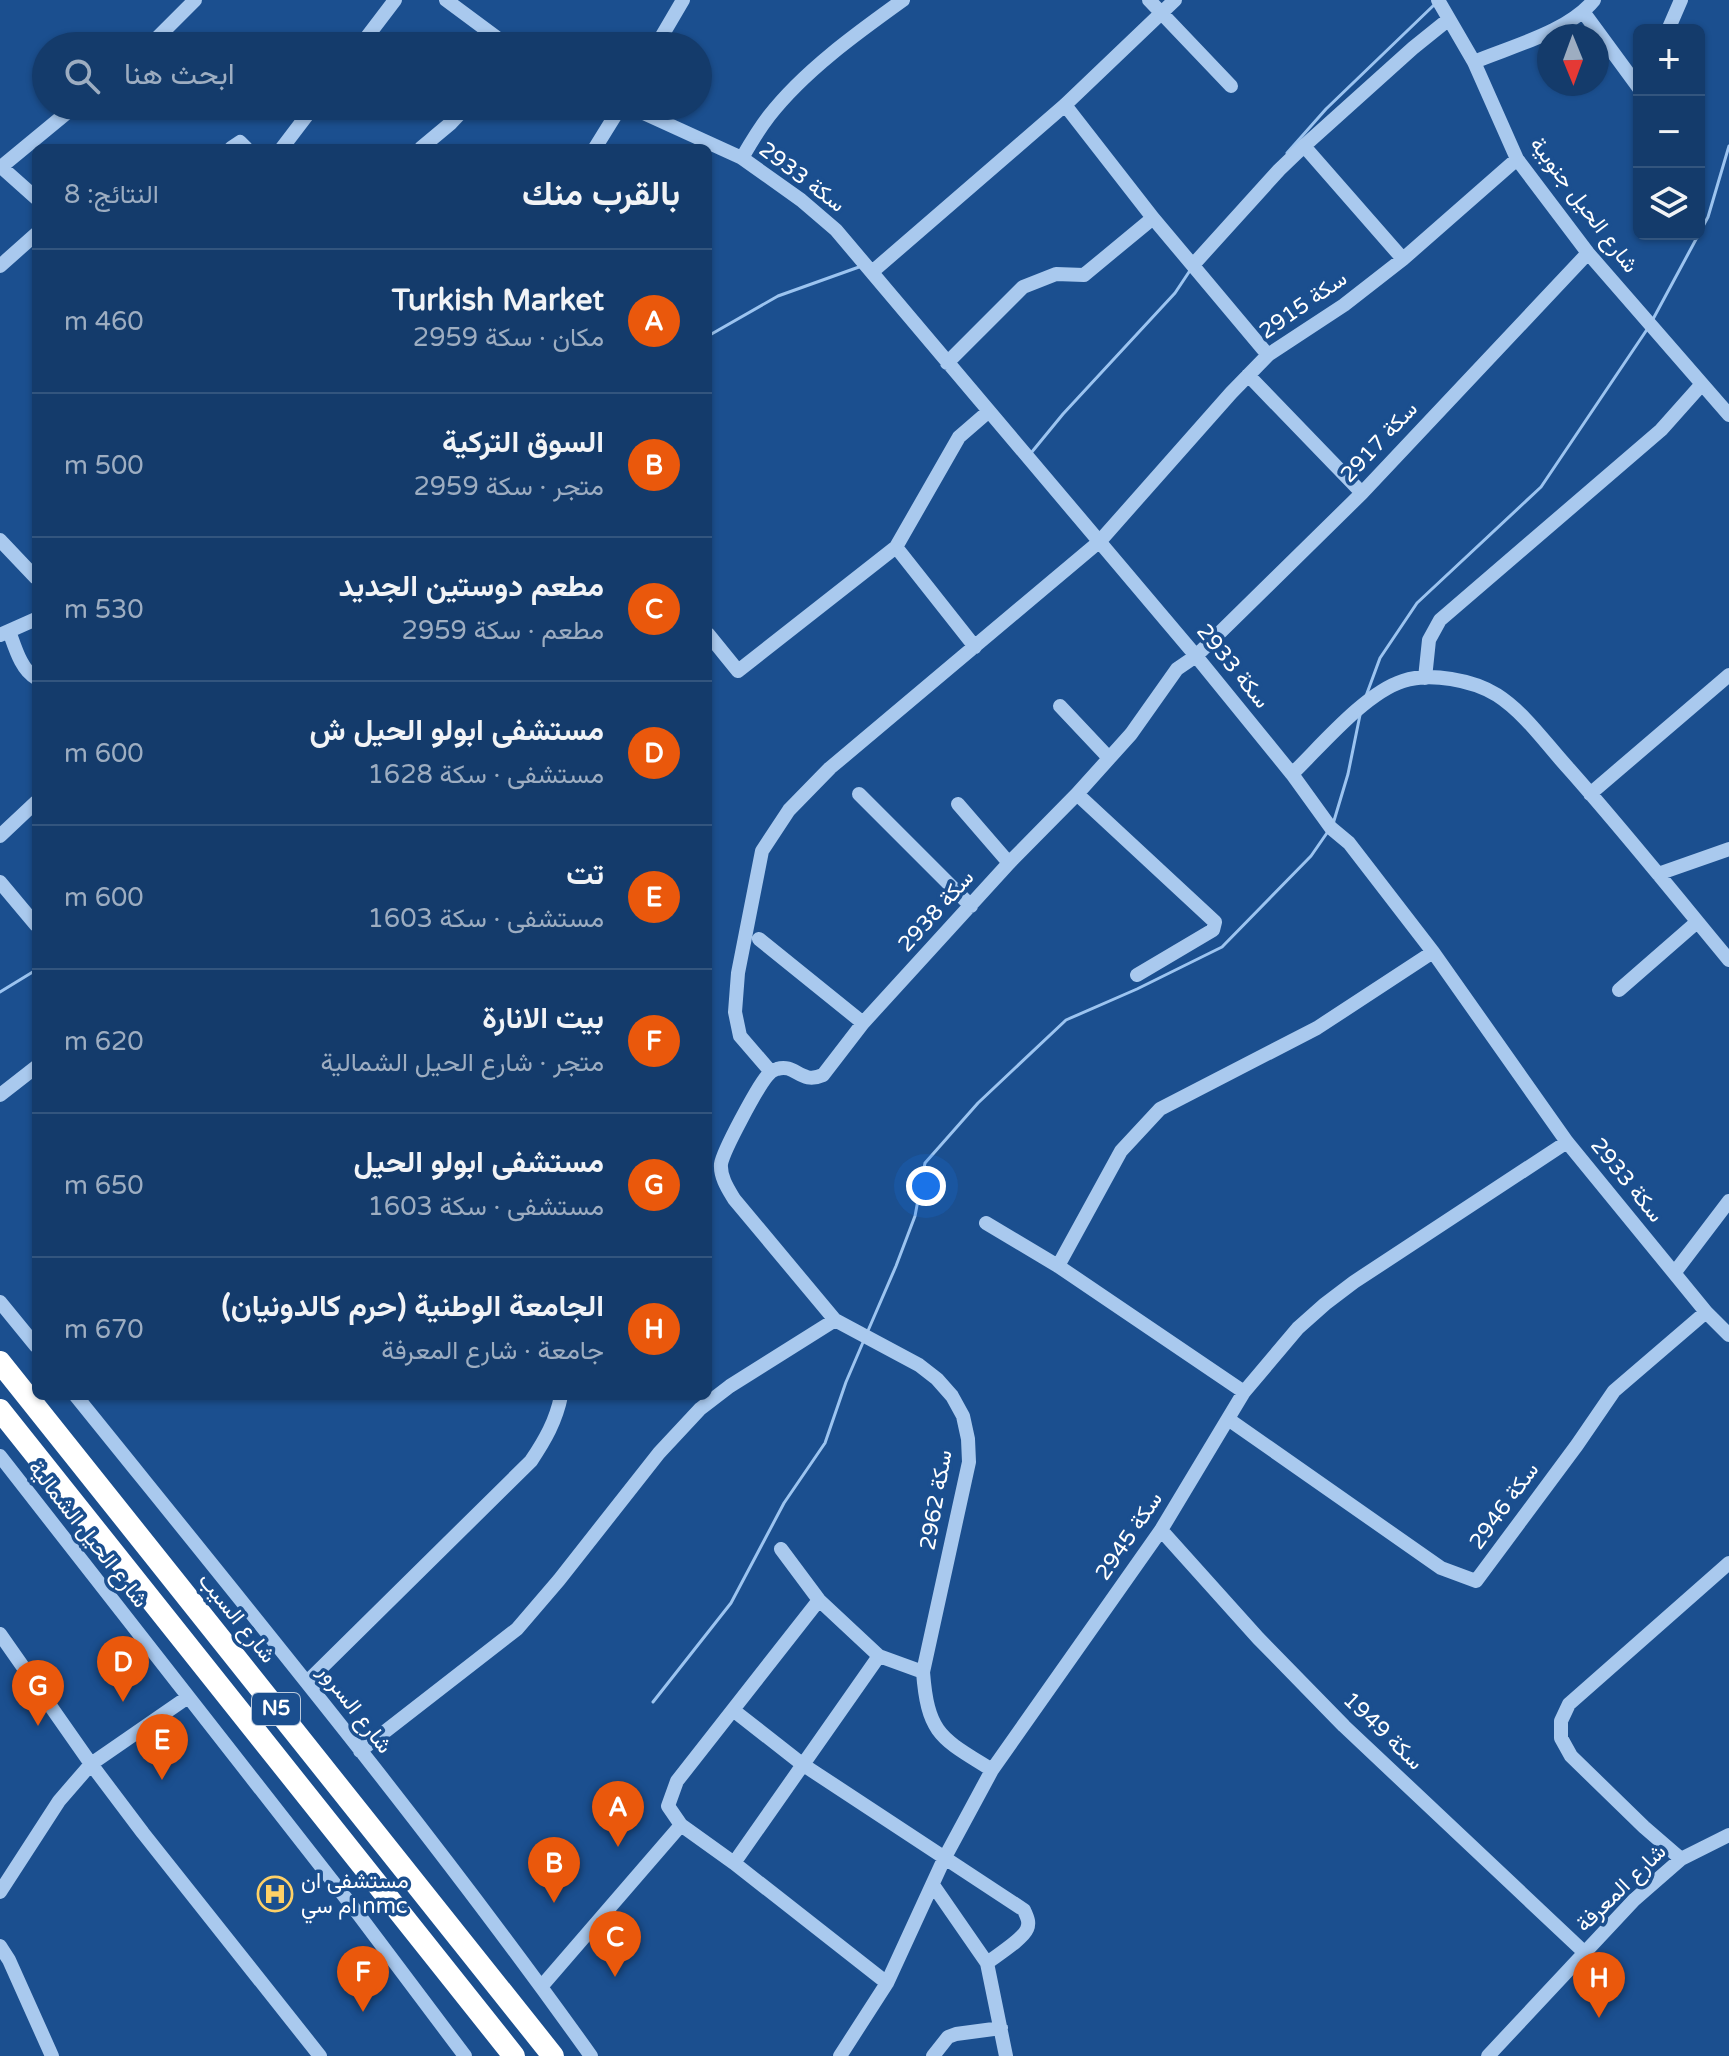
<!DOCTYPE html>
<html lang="ar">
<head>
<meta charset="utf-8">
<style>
	body { margin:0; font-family:"Varela Round",Vazirmatn,sans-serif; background:#214673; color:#f1f3f6; direction:rtl }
	.controls { position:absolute; right:24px; top:24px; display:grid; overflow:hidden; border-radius:12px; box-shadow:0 2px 6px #0004 }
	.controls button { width:72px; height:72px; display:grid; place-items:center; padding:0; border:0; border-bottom:2px solid #33557e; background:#143b6b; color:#f1f3f6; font:40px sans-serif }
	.compass { position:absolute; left:1537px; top:24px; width:72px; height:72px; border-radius:50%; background:#143b6b; box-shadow:0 2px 6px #0004; rotate:179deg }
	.you { position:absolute; left:926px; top:1186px; width:28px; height:28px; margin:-20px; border:6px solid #fff; border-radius:50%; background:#1a73e8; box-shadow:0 0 0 12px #1a73e833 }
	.badge { display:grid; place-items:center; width:52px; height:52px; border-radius:50%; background:#ea580c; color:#fff; font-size:26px; font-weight:700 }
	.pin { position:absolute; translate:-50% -66px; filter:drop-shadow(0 2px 4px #0008) }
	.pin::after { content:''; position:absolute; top:42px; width:28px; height:24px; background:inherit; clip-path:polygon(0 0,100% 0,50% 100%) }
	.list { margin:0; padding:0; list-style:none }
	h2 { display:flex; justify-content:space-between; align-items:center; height:104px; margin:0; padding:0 32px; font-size:34px }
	h2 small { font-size:26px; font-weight:400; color:#9dadc1 }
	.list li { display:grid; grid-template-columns:52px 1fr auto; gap:24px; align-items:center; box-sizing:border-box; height:144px; padding:0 32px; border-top:2px solid #33557e }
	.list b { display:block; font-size:30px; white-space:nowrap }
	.list p { margin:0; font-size:26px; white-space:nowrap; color:#9dadc1 }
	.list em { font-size:26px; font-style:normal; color:#9dadc1 }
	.icon { flex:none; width:44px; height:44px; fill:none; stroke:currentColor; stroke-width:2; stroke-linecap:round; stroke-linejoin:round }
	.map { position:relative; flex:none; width:1729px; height:2056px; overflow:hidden; direction:ltr }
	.search { position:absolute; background:#143b6b; box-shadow:0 2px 6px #0004; left:32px; top:32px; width:680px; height:88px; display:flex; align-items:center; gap:20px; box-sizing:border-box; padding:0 28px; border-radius:44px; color:#9dadc1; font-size:30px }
	.panel { position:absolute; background:#143b6b; box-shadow:0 2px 6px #0004; left:32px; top:144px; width:680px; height:1256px; border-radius:12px; direction:rtl }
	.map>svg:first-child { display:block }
</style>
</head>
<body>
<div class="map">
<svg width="1729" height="2056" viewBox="0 0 1729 2056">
	<rect width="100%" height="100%" fill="#1b4f8f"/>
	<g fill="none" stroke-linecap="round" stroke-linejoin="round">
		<path stroke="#9cc4f0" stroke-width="3" d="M1287,153l39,-44 108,-104
			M1652,321l56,-104 21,-71
			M708,336l70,-40 81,-29
			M1031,453l32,-39 112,-121 16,-24
			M1366,696l14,-38 37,-55 124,-116 107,-159
			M1333,824l15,-50 12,-59
			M0,992l36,-22
			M867,1333l29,-67 19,-50 10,-53 53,-60 88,-83 71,-31 85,-42 89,-91 18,-26
			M653,1702l78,-99 53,-100 41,-60 21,-61 18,-42"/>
		<path stroke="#a9c9ee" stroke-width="14" d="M446,0l62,46
			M1149,0l82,86
			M1438,0l36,62 43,97 71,94 141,162
			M1584,13l55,75
			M1668,30l13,-30
			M149,46l46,-46
			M360,46l35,-46
			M656,46l27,-46
			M1474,62c38,-16 94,-30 120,-62
			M1065,105l88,113 115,137
			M628,106l114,52 59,42 35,30 360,426 96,118 39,54 18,15 84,109 134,190 139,170 23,23
			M231,148l9,-6 6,6
			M282,148l32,-42
			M421,148l30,-25 16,-17
			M595,148l26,-42
			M742,158c8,-14 17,-29 27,-42 35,-45 88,-83 134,-116
			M0,166l36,32
			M1,167l74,-61
			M1403,259l-99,-113 109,-98 36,-29
			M1193,265l86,-95 25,-24
			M0,266l36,-32
			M872,272l193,-167 110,-105
			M947,363l76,-76 33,-13 28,1 69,-57
			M1248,375l114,118
			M0,540l36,38
			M896,547l79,100
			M9,631c6,16 12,39 27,47
			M708,634l30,37 158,-124 63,-110 30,-26
			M0,635l36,-16
			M1425,678l4,-38 11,-20 221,-190 41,-46
			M1060,706l49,52
			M1292,774c29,-28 73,-81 111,-93 27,-9 70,-1 94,14 28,18 49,49 72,74 55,62 107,127 160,191
			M859,794l112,112
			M1077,794l138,128 -2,8 -76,45
			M1590,794l139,-119
			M958,804l51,59
			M0,836l36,-34
			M1658,874l71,-25
			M0,882l36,43
			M759,939l104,84
			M1619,990l78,-68
			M771,1072l-31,-36 -5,-24 3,-39 24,-122 27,-41 41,-42 270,-227 131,-148 37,-38 76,-50 59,-46 114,-100
			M0,1095l36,-28
			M986,1223l72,43 186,126
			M1058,1266l63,-115 39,-42 157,-81 116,-76
			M1675,1272l54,-71
			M0,1302l36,44
			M76,1396c175,217 353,433 515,660
			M1228,1419l213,149 35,13 101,-136 37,-54 92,-79
			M0,1456l359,459 106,141
			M1161,1530l97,108 86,88 241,227
			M781,1549l38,51 60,56 44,16
			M819,1600l-142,181 -9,25 13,19 53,38 153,120
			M0,1634l91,130 52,69 177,223
			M307,1682l224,-221c14,-21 25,-40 30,-65
			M733,1710l69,54 222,146c3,7 6,12 3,19 -4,10 -31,27 -40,34
			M360,1751l157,-122 42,-49 100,-127 41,-44 30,-23 105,-66
			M992,1770c-51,-32 -64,-35 -69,-98l46,-210 -1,-23 -5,-23 -11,-20 -15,-17 -18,-14 -84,-45 -101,-121c-6,-10 -14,-22 -13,-35 2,-13 36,-76 46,-88 3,-4 5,-6 10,-7 19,-6 23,16 46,6l40,-52 146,-160 68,-69 54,-60 46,-65 19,-13 166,-163 226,-240
			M1681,1859l-37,-32 -73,-71 -10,-18v-17l8,-17 160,-141
			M734,1863l145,-207
			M933,1885l54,78 19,93
			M0,1892l59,-91 32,-37 97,-67
			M0,1946l9,14 43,96
			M541,1987l140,-162
			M840,2056l47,-73 57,-124 48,-89 169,-240 83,-138 54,-64 27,-24 29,-22 213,-140
			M933,2056l15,-19 8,-3 45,-6
			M1488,2056l146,-156 47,-41 48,-24"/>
		<path stroke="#fff" stroke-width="22" d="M0,1362l553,694
			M0,1410l514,646"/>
	</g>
	<defs>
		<g id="hospital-ring" transform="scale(1.8)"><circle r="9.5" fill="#1b4f8f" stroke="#ffd166" stroke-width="1.5"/><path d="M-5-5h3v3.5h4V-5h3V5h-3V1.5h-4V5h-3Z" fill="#ffd166"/></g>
	</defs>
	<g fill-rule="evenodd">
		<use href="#hospital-ring" x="275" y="1894"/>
	</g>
	<g text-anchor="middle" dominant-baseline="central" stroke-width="7" stroke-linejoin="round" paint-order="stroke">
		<rect fill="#1b4f8f" stroke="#bbcadd" stroke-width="2" x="252" y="1693" width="48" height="32" rx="6"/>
		<g font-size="20" font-weight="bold" fill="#fff">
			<text x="276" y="1709">N5</text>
		</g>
		<g font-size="22" fill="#fff" stroke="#1b4f8f">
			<text transform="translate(802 177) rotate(37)">سكة 2933</text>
			<text transform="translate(1584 205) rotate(53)">شارع الحيل جنوبية</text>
			<text transform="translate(1303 305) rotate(-35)">سكة 2915</text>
			<text transform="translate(1379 442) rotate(-47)">سكة 2917</text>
			<text transform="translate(1233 666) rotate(51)">سكة 2933</text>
			<text transform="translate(936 911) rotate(-48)">سكة 2938</text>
			<text transform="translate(1627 1180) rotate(51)">سكة 2933</text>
			<text transform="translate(936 1500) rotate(-80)">سكة 2962</text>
			<text transform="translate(1504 1506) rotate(-54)">سكة 2946</text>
			<text transform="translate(88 1534) rotate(52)">شارع الحيل الشمالية</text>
			<text transform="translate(1129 1536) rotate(-56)">سكة 2945</text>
			<text transform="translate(237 1618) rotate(51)">شارع السيب</text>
			<text transform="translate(355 1709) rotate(52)">شارع السرور</text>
			<text transform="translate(1383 1731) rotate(44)">سكة 1949</text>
			<text transform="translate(1621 1888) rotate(-44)">شارع المعرفة</text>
		</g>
		<g font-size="22" fill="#fff" stroke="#1b4f8f" text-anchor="start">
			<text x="301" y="1881">مستشفى ان<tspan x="301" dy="25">ام سي nmc</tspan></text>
		</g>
	</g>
</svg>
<div class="controls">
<button>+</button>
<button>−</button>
<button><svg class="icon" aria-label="layers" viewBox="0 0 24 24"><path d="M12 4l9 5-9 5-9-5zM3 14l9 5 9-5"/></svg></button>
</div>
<svg class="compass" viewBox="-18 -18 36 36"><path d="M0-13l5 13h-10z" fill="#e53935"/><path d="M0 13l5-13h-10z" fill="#9dadc1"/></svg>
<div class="you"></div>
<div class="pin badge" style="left:618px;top:1847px">A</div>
<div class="pin badge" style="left:554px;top:1903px">B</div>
<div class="pin badge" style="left:615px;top:1977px">C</div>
<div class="pin badge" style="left:123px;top:1702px">D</div>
<div class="pin badge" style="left:162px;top:1780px">E</div>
<div class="pin badge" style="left:363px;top:2012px">F</div>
<div class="pin badge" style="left:38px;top:1726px">G</div>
<div class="pin badge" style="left:1599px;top:2018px">H</div>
<div class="search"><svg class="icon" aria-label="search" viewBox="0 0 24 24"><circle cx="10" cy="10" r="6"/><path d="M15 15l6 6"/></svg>ابحث هنا</div>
<section class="panel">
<h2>بالقرب منك<small>النتائج: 8</small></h2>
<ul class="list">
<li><span class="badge">A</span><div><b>Turkish Market</b><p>مكان · سكة 2959</p></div><em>460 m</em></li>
<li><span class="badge">B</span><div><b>السوق التركية</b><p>متجر · سكة 2959</p></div><em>500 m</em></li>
<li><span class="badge">C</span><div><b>مطعم دوستين الجديد</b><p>مطعم · سكة 2959</p></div><em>530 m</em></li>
<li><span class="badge">D</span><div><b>مستشفى ابولو الحيل ش</b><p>مستشفى · سكة 1628</p></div><em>600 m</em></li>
<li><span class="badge">E</span><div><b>تت</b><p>مستشفى · سكة 1603</p></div><em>600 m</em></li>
<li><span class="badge">F</span><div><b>بيت الانارة</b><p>متجر · شارع الحيل الشمالية</p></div><em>620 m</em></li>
<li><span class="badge">G</span><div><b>مستشفى ابولو الحيل</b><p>مستشفى · سكة 1603</p></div><em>650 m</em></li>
<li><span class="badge">H</span><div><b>الجامعة الوطنية (حرم كالدونيان)</b><p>جامعة · شارع المعرفة</p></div><em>670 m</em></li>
</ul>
</section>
</div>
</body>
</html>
